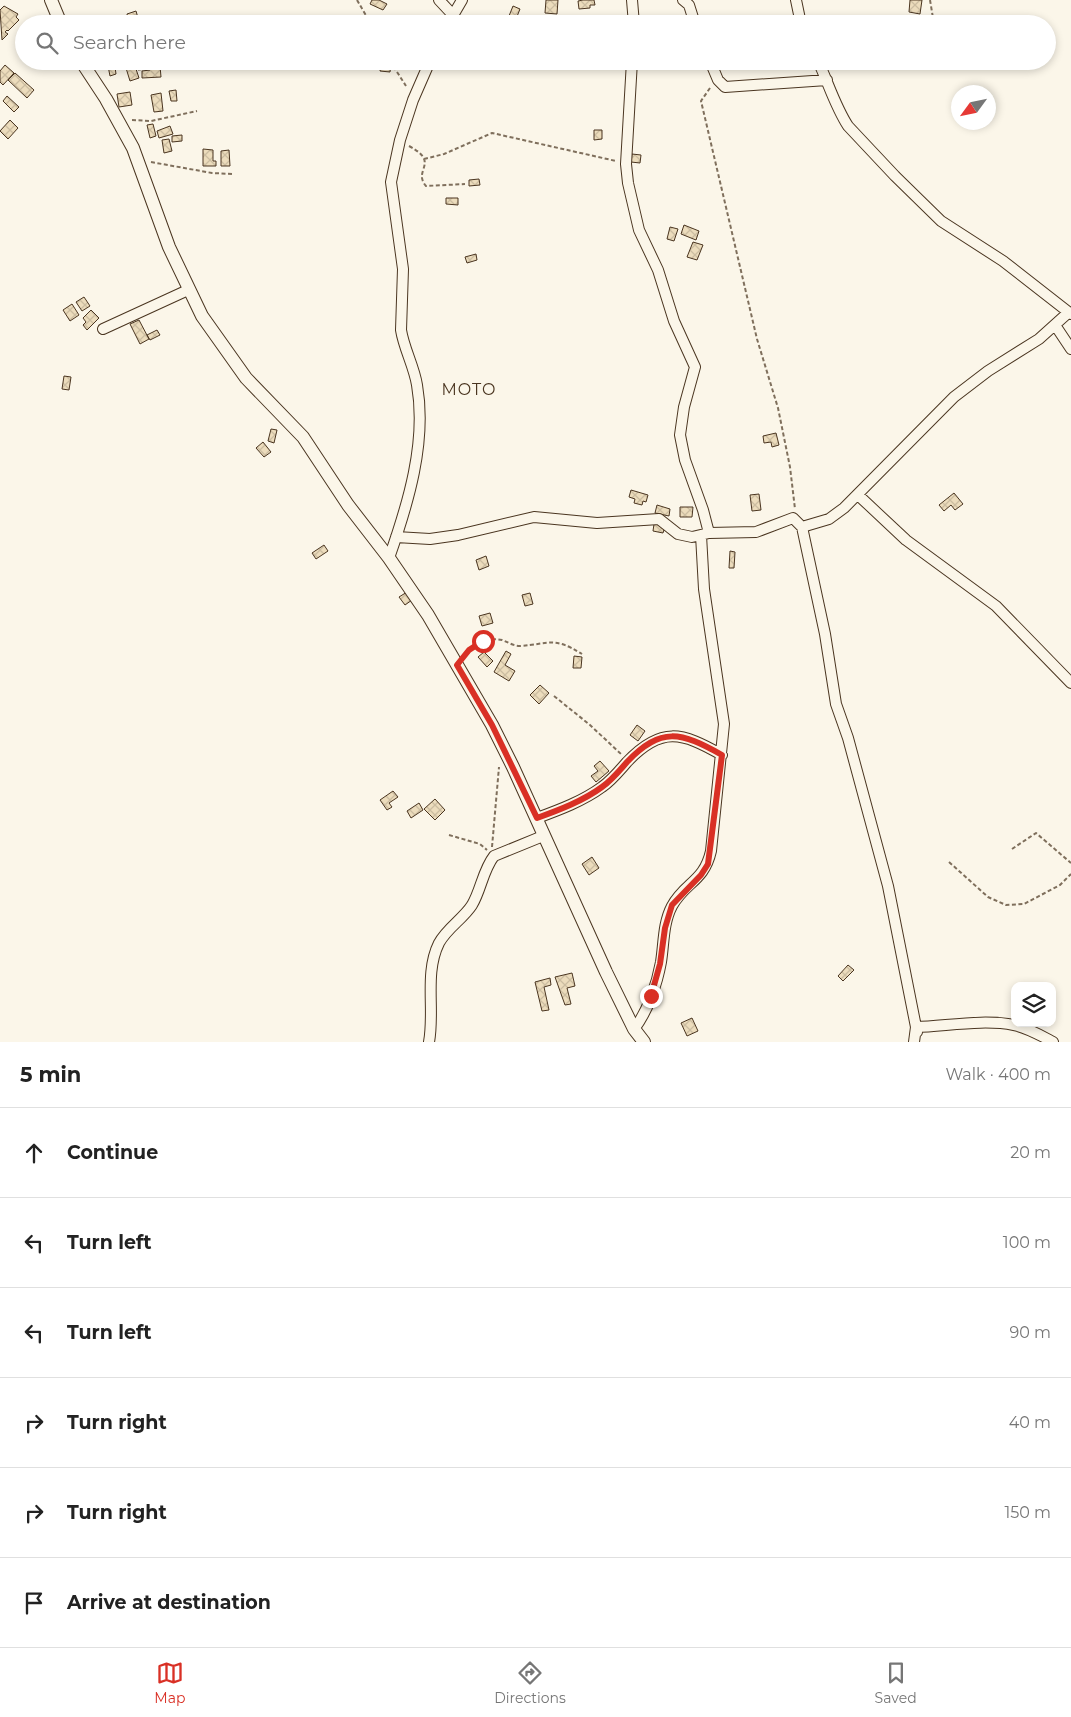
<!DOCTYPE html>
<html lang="en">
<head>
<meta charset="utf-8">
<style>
	body { margin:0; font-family:Montserrat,sans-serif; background:#f2f2f2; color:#222 }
	.controls { position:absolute; right:15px; bottom:15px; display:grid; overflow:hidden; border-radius:10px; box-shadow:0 2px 8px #0003 }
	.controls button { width:45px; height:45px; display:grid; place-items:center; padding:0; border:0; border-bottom:1px solid #e0e0e0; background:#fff; color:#222; font:25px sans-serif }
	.compass { position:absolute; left:951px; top:85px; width:45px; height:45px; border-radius:50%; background:#fff; box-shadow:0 2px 8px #0003; rotate:237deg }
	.stop { position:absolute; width:15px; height:15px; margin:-11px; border:4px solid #d93025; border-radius:50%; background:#fff }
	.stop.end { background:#d93025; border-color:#fff; box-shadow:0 1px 5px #0008 }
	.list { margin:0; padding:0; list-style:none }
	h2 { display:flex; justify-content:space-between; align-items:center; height:65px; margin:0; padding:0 20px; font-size:21px }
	h2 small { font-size:16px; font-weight:400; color:#767676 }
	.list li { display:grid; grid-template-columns:32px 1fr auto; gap:15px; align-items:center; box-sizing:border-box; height:90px; padding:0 20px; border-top:1px solid #e0e0e0 }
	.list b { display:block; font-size:19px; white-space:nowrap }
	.list em { font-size:16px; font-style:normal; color:#767676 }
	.icon { flex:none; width:28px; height:28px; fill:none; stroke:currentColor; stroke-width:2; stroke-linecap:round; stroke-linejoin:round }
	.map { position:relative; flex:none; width:1071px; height:1042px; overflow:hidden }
	.search { position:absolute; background:#fff; box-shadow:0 2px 8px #0003; left:15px; right:15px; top:15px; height:55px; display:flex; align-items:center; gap:12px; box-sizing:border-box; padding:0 18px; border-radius:28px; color:#767676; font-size:19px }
	.sheet { height:605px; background:#fff }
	nav { display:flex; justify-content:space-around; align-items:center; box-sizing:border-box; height:70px; border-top:1px solid #e0e0e0; background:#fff; font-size:14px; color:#767676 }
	nav a { display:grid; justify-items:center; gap:2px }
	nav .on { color:#d93025 }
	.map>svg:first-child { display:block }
</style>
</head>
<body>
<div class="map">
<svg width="1071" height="1042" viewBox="0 0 1071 1042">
	<defs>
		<pattern id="building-cross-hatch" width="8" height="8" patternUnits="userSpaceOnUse" patternTransform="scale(1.25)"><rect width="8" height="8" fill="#ecdcbc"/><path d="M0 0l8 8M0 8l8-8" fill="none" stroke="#ccbda1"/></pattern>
	</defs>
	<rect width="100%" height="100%" fill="#fbf6e9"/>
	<path fill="url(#building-cross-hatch)" stroke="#4a3520" d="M372,0h7l8,4 -4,6 -13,-6z
		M546,0h12l-1,14 -12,-1z
		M583,0h11l1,5h-5v3l-11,1 -1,-8z
		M910,0h12l-2,14 -11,-2z
		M4,6l14,8 -2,3 3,3 -11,11 -1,-1 -2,2 3,2 -6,6 -2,-30z
		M513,6l7,3 -6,15 -7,-3z
		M136,11l2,7 -10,3 -1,-7z
		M716,16l3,8h-11l-2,-4z
		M95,17v6l-21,1 -1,-2z
		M107,61h13l1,4 -6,2 1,7 -6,2z
		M137,61h10l1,8 -10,1z
		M381,63l10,1 -1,8 -10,-1z
		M5,65l9,8 -11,12 -3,-3v-11z
		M135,66l4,12 -9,3 -4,-13z
		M160,66l1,11 -19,1v-7l8,-1v-3z
		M15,73l19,17 -7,8 -19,-18z
		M176,90l1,11h-6l-2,-10z
		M130,92l2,13 -13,2 -2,-13z
		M161,93l2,18 -9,1 -3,-17z
		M7,96l12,11 -5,5 -11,-11z
		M10,120l8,8 -10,11 -8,-8z
		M153,124l3,12 -6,2 -3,-13z
		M170,126l3,8 -14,4 -2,-7z
		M594,130h8v9l-8,1z
		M182,135v6l-10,1v-6z
		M169,139l3,12 -8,2 -2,-13z
		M203,149l10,1v11h3v5h-13z
		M229,150l1,16h-9v-15z
		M632,154l9,1 -1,8 -9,-1z
		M479,179l1,6 -11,1v-6z
		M446,198h12v7l-12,-1z
		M684,225l15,6 -3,9 -15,-6z
		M670,227l8,2 -4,12 -7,-2z
		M693,242l10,3 -6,15 -10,-3z
		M476,254l1,6 -10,3 -2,-6z
		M84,297l6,9 -8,5 -6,-9z
		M72,304l7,11 -9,6 -7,-11z
		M91,310l8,8 -12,12 -4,-5 3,-3 -3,-4z
		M139,320l10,19 -9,5 -10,-20z
		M157,330l3,5 -10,5 -3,-5z
		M64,376l7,1 -2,13 -7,-1z
		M271,429l6,1 -3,13 -6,-2z
		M776,433l3,12 -7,2 -1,-5 -7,1 -1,-7z
		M263,442l8,10 -7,5 -8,-9z
		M631,490l17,5 -2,7 -3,-1 -1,4 -8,-2 1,-4 -6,-2z
		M954,493l9,11 -8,6 -4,-5 -7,6 -5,-6z
		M759,494l2,16 -9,1 -2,-16z
		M657,505l13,4 -1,7 -14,-3z
		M680,507h13l-1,10h-12z
		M654,524l11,2 -2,7 -10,-2z
		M324,545l4,6 -12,8 -4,-6z
		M730,551l5,1 -1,16h-5z
		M486,556l3,10 -10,4 -3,-10z
		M407,592l5,8 -7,5 -6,-8z
		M530,593l3,11 -8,2 -3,-11z
		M490,613l3,10 -11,3 -3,-10z
		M506,651l5,3 -6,11 10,6 -6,10 -15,-9z
		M484,652l9,9 -6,6 -9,-10z
		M574,656l8,1 -1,11h-8z
		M540,685l9,8 -10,11 -9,-9z
		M637,725l8,6 -7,10 -8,-6z
		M600,761l9,10 -13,11 -5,-6 7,-5 -4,-5z
		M393,791l5,6 -9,6 3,4 -5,3 -7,-10z
		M435,799l10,11 -10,10 -11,-11z
		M419,803l4,7 -12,8 -4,-7z
		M592,857l7,11 -10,7 -7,-11z
		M848,965l6,5 -11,11 -5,-5z
		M572,973l3,13 -8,2 4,16 -6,1 -10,-28z
		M550,978l1,7 -7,2 5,23 -7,1 -7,-29z
		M692,1018l6,13 -11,5 -6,-13z"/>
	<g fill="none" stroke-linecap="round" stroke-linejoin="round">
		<g stroke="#4a3520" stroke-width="12">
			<path id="minor" d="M439,0l14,15
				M632,0l2,24
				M683,0l6,5 6,19
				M796,0l5,24
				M448,24l14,-24
				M632,61l-6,103 2,19 11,47 19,40 16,51 21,46 -11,40 -4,28 5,25 18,50 6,23
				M710,61l8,19 7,7 102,-7
				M818,61c10,21 17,45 30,65l47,50 46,45 62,40 68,53
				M1055,325l16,24
				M103,329l85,-39
				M858,495l48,45 90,66 75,77
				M802,527l23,107 11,70 12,34 40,148 28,141 -2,15
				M396,537l34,2 28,-4 76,-18 63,6 62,-4 19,15 14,3 17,-4 47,-1 37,-14 9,9 27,-8 15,-11 110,-111 34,-26 51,-32 30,-27
				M389,558c19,-54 38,-116 28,-173 -3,-19 -13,-36 -16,-55l2,-61 -12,-87 9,-42 13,-40 17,-39
				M537,818c22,-8 46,-17 65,-31 10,-7 17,-16 25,-25 34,-36 55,-30 95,-7
				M634,1029c14,-18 23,-45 27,-67 3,-19 2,-39 11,-56 13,-24 32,-24 39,-55l13,-127 -20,-135 -3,-54
				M917,1032l-1,-5c31,-1 67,-8 98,-2 14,3 26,10 39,17
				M429,1042c6,-32 -5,-69 10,-99 8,-15 24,-24 33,-38 9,-15 11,-35 22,-49l49,-20"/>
		</g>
		<g stroke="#4a3520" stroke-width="14">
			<path id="tertiary" d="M51,0l10,24
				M81,61l25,38 27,49 36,99 33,69 44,62 57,59 45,68 41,53 39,57 64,110 21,42 93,205 28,57 10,13"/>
		</g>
		<path stroke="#7f6f5c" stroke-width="2" stroke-dasharray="4 2.5" stroke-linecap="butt" d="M357,0l14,24
			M930,0l4,24
			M390,61l16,25
			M930,66l1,-5
			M710,88l-9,13 56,238 21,69 12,59 5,42
			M132,120l19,1 46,-10
			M409,146c32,17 3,24 17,40l39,-2
			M424,159l20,-5 48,-21 124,28
			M151,162l61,11 20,1
			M465,656c9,-12 22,-19 37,-16 6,2 11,6 18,6 30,-2 33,-10 62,8
			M554,696l36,29 31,29
			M449,835l31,9 7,6
			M492,847l7,-80
			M1012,849l24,-16 35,30
			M949,862l39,35 18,8 18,-1 36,-19 11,-11"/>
		<use href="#minor" stroke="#fbf6e9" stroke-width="10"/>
		<use href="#tertiary" stroke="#fbf6e9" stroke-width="12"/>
	</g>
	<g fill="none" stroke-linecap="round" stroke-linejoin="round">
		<path stroke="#d93025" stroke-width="6" d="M483,641l-14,9 -12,15 35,60 45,93c22,-8 46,-17 65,-31 10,-7 17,-16 25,-25 34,-36 54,-30 95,-7l-14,109 -7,11 -29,30 -7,23 -5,36 -9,32"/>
	</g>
	<g text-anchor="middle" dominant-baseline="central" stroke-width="4" stroke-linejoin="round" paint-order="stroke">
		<g font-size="16" letter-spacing="1" fill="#4a3520" stroke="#fbf6e9">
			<text x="469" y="389">MOTO</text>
		</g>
	</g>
</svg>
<div class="controls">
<button><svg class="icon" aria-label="layers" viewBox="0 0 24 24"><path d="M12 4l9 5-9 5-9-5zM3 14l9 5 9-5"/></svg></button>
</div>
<svg class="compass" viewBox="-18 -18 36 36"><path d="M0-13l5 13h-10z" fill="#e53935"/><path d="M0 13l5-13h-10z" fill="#767676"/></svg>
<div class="stop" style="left:483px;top:641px"></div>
<div class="stop end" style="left:651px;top:996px"></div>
<div class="search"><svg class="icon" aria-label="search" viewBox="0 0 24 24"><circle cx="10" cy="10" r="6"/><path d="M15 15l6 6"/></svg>Search here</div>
</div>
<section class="sheet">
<h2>5 min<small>Walk · 400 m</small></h2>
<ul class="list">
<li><svg class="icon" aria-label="ahead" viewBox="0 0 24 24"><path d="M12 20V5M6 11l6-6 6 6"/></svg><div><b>Continue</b></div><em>20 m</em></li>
<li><svg class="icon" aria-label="left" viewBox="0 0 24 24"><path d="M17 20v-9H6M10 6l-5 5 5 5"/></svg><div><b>Turn left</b></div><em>100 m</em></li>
<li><svg class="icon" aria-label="left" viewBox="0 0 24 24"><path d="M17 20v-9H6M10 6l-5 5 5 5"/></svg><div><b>Turn left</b></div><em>90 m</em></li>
<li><svg class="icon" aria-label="right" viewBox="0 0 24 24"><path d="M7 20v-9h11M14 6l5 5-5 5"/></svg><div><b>Turn right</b></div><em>40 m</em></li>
<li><svg class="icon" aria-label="right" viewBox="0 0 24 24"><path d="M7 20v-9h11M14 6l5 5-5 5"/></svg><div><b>Turn right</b></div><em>150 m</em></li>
<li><svg class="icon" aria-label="arrive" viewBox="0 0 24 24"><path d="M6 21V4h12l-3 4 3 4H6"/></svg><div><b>Arrive at destination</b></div></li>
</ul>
</section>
<nav>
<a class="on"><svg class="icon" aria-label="map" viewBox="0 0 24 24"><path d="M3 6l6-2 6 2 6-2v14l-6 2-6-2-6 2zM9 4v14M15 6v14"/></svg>Map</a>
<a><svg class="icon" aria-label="directions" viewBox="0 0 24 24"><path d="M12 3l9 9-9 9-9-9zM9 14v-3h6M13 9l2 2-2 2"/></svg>Directions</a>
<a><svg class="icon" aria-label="saved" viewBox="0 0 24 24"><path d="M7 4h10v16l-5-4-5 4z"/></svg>Saved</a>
</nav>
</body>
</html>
